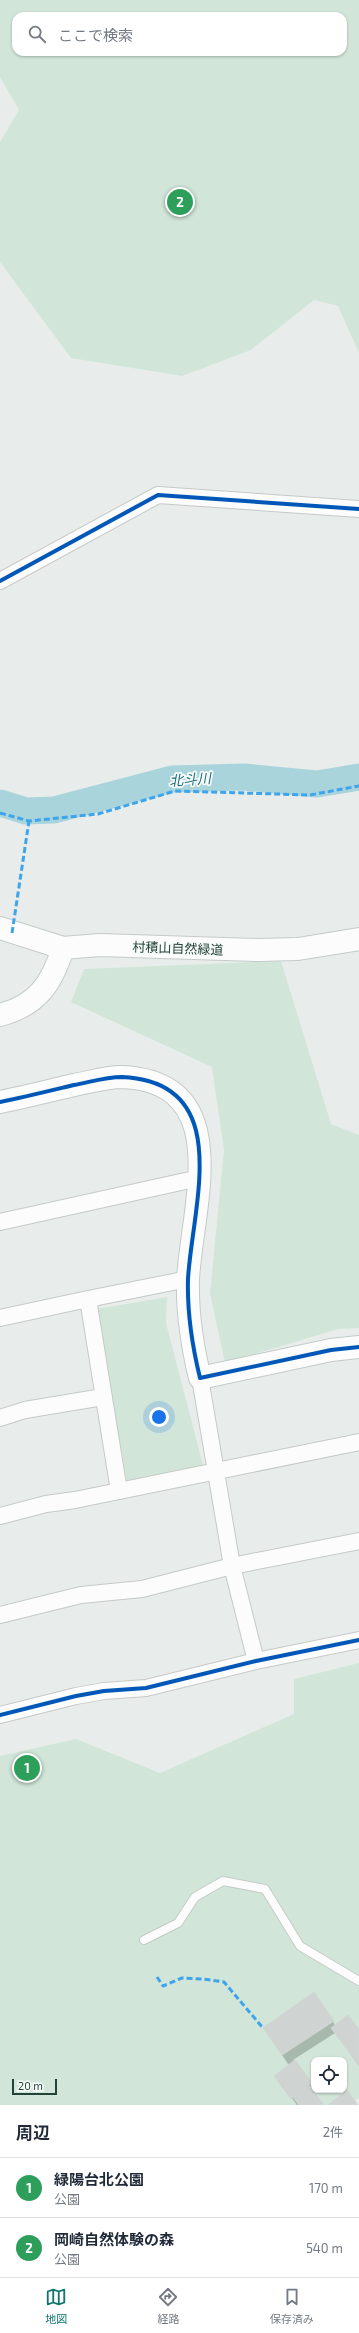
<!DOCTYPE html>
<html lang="ja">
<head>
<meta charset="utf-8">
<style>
	body { margin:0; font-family:"Exo 2","Noto Sans JP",sans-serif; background:#f6f6f7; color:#1f2937 }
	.controls { position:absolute; right:12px; bottom:12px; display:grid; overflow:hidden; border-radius:8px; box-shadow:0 1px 3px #0004 }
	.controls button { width:36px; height:36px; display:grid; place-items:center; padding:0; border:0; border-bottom:1px solid #e0e1e3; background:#fff; color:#1f2937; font:20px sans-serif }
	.scale { position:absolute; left:12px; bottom:10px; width:45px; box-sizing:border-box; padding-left:4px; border:2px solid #24423a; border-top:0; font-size:11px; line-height:14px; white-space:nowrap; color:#24423a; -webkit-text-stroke:3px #f7fbf9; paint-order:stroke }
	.you { position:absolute; left:159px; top:1417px; width:14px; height:14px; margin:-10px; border:3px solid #fff; border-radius:50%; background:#1a73e8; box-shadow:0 0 0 6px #1a73e833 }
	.badge { display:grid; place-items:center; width:26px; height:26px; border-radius:50%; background:#0f766e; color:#fff; font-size:13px; font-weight:700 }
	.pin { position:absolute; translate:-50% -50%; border:2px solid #fff; box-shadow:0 1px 4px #0006 }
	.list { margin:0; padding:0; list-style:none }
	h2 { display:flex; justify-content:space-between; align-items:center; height:52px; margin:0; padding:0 16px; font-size:17px }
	h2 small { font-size:13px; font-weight:400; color:#747a83 }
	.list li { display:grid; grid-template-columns:26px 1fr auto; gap:12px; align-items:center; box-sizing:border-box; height:60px; padding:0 16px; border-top:1px solid #e0e1e3 }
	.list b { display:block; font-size:15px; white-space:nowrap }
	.list p { margin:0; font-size:13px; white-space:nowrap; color:#747a83 }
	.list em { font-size:13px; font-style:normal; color:#747a83 }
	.icon { flex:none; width:22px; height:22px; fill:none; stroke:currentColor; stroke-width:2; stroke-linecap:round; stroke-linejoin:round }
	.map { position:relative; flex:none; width:359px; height:2105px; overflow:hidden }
	.search { position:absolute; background:#fff; box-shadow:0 1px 3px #0004; left:12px; right:12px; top:12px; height:44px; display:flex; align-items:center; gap:10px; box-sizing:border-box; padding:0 14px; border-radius:12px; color:#747a83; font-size:15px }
	.sheet { height:172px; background:#fff }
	nav { display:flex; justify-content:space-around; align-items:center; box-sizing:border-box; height:56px; border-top:1px solid #e0e1e3; background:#fff; font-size:11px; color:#747a83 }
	nav a { display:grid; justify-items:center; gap:2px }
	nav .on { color:#0f766e }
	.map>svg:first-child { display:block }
</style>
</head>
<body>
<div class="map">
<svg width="359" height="2105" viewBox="0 0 359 2105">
	<rect width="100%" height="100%" fill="#e8edeb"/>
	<path fill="#d1e6d8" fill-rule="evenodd" d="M0,0h359v353l-21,-47 -24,-6 -63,50 -69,26 -111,-18 -71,-96v-120l19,-32 -19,-33zM16,16h327v36h-327z
		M281,961l50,163 28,11v193l-21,1 -113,34 -15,-70 14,-143 -12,-83 -141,-65 13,-33z
		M167,1297l-1,26 37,142 -76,18 -30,-174z
		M359,1663v435l-11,7h-348v-349l76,-17 84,34 134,-59v-35zM314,2060h30v30h-30z"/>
	<path fill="#0003" d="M333,2021l2,5 24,5v35l-24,-33 -42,27 18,24 4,6 -2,2 10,13h-26l-22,-29 18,-13 -5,1 -24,-36z"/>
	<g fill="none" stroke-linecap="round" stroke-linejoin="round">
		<path stroke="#a9d4db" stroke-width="27" d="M0,803l26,8 28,-1 118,-31 72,-2 73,7 42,-7"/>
	</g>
	<path fill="#cfd4d2" stroke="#d1d6d4" d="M314,1992l20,29 -52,34 -19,-27z
		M348,2015l11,14v36l-28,-37z
		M295,2060l17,23 -3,2 15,20h-25l-6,-8 -2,2 -17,-23z
		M347,2090l11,15h-30z"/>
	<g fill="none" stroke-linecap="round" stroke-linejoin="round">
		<g stroke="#c5cac8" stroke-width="10">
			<path id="lane" d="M144,1940l34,-17 17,-26 28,-16 42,8 35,57 59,35"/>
		</g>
		<g stroke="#c5cac8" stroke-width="18">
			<path id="street" d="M0,581l158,-86 201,14
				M0,1222l199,-44
				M0,1318l88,-19
				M200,1378l32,188 24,95
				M0,1418l25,-8 78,-13
				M119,1491l-31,-192 100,-20
				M0,1516l46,-12 29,-4 284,-58
				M0,1615l81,-20 61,-6 90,-23 127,-25
				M0,1715l76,-19 28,-5 42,-3 110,-27 103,-21"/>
		</g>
		<g stroke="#c3cbc8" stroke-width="24">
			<path id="secondary" d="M0,928l63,20 37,-3 158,5 40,-1 61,-10
				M0,1015c38,-10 52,-32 63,-67
				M0,1102c25,-5 49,-11 74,-17 16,-3 32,-8 48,-8 114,5 70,129 66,202 -1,34 4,66 12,99l131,-28 28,-3"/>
		</g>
		<use href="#lane" stroke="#fcfcfc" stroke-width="8"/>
		<use href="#street" stroke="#fcfcfc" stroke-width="16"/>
		<use href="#secondary" stroke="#fcfcfc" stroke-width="22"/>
		<path stroke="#3ea4ec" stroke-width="3" stroke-dasharray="6 3" stroke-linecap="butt" d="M0,813l29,8 69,-7 77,-23 135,4 49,-9
			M12,933l17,-112
			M157,1977l6,9 19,-8 21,1 21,3 39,46"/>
		<g stroke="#f7fbf9" stroke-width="6">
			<path id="cycleway" d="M0,581l158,-86 201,14
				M0,1102c25,-5 49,-11 74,-17 16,-3 32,-8 48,-8 114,5 70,129 66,202 -1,34 4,66 12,99l131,-28 28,-3
				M0,1715l76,-19 28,-5 42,-3 110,-27 103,-21"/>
		</g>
		<use href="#cycleway" stroke="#0057b8" stroke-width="4"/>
	</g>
	<g text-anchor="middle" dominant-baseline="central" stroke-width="3.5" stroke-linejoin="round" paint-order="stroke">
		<g font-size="13" fill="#24423a" stroke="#f7fbf9">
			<text transform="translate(178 948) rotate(2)">村積山自然緑道</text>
		</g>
		<g font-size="14" font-style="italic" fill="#1c6f80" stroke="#f7fbf9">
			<text transform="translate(190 779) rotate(-4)">北斗川</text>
		</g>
	</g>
</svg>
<div class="controls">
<button><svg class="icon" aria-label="locate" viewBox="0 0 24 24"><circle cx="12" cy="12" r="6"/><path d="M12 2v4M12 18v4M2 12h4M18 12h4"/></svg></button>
</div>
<div class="scale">20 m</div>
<div class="you"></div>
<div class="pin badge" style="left:27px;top:1768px;background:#2e9e5b">1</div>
<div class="pin badge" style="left:180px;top:202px;background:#2e9e5b">2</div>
<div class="search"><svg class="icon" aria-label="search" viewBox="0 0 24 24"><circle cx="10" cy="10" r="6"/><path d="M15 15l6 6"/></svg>ここで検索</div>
</div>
<section class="sheet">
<h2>周辺<small>2件</small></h2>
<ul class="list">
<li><span class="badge" style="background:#2e9e5b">1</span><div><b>緑陽台北公園</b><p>公園</p></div><em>170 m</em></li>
<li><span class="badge" style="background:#2e9e5b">2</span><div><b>岡崎自然体験の森</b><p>公園</p></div><em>540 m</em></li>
</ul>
</section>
<nav>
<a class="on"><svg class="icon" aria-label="map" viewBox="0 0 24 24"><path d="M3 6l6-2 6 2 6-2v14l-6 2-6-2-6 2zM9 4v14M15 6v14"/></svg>地図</a>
<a><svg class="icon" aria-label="directions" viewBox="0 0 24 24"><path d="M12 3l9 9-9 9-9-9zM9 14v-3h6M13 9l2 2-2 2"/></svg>経路</a>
<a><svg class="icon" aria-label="saved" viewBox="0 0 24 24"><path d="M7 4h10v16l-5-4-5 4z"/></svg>保存済み</a>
</nav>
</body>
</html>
